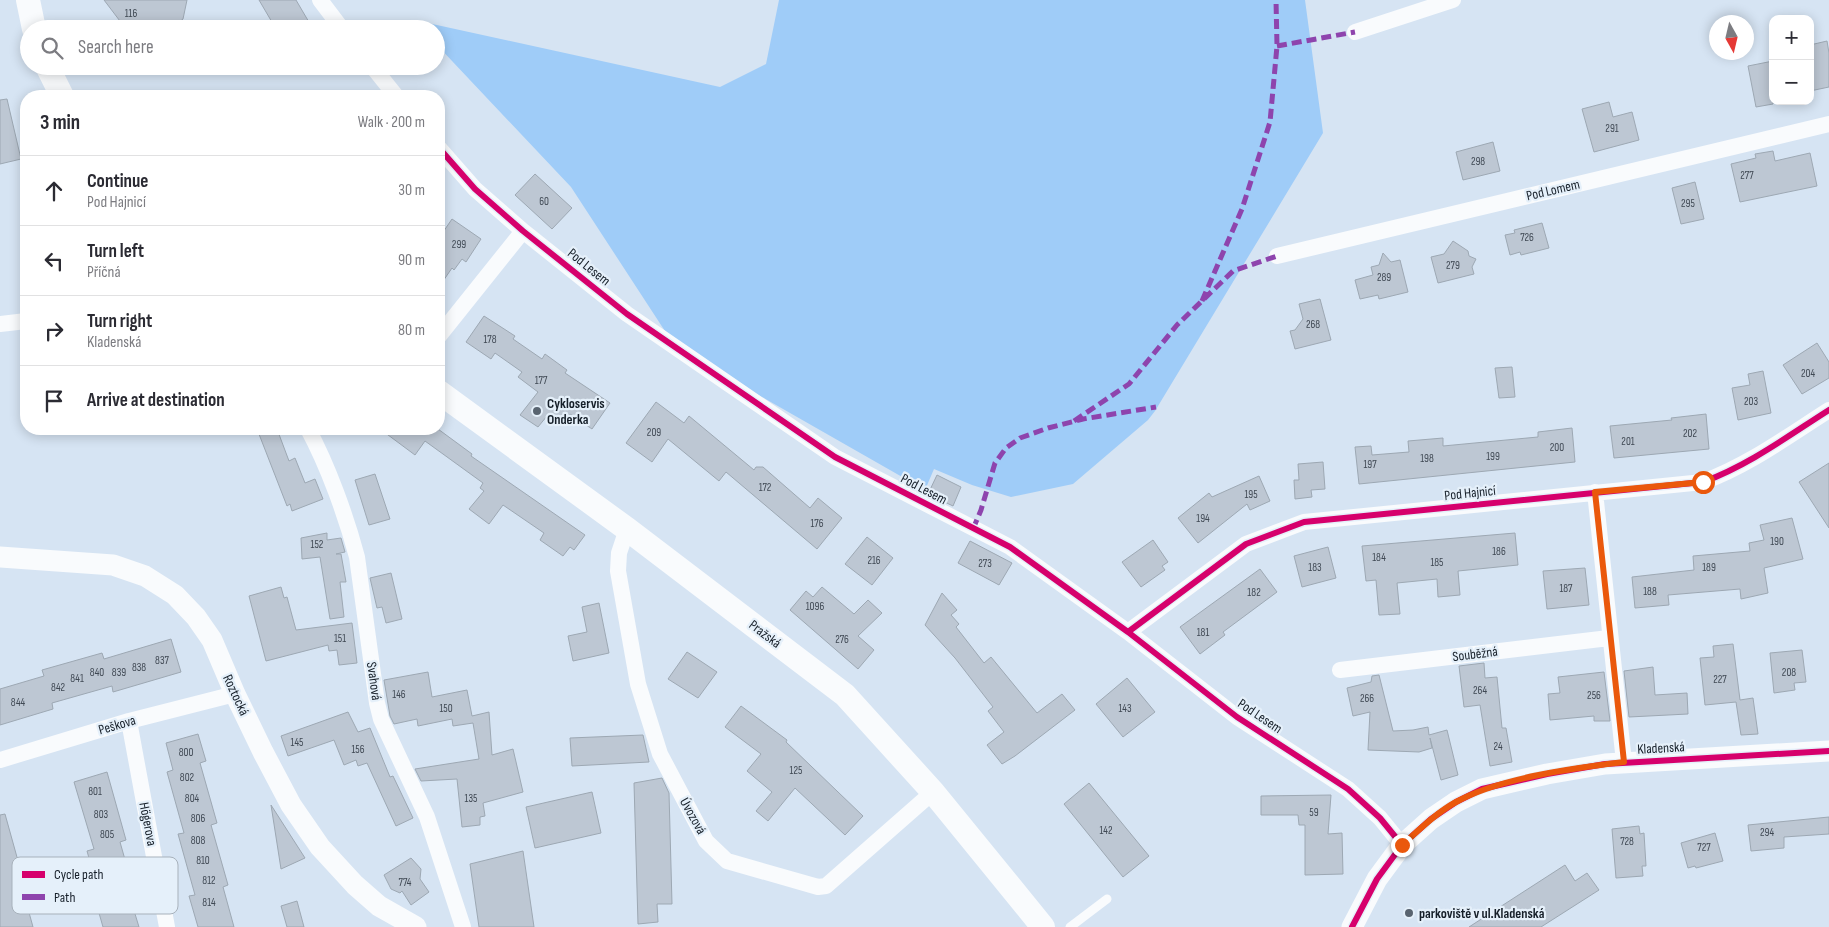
<!DOCTYPE html>
<html lang="en">
<head>
<meta charset="utf-8">
<style>
	body { margin:0; font-family:"Sofia Sans Condensed",sans-serif; background:#f7f7f7; color:#2b2b33 }
	.controls { position:absolute; right:15px; top:15px; display:grid; overflow:hidden; border-radius:10px; box-shadow:0 2px 12px #0003 }
	.controls button { width:45px; height:45px; display:grid; place-items:center; padding:0; border:0; border-bottom:1px solid #e1e1e2; background:#fff; color:#2b2b33; font:25px sans-serif }
	.compass { position:absolute; left:1709px; top:15px; width:45px; height:45px; border-radius:50%; background:#fff; box-shadow:0 2px 12px #0003; rotate:172deg }
	.stop { position:absolute; width:15px; height:15px; margin:-11px; border:4px solid #ea580c; border-radius:50%; background:#fff }
	.stop.end { background:#ea580c; border-color:#fff; box-shadow:0 1px 5px #0008 }
	.list { margin:0; padding:0; list-style:none }
	h2 { display:flex; justify-content:space-between; align-items:center; height:65px; margin:0; padding:0 20px; font-size:21px }
	h2 small { font-size:16px; font-weight:400; color:#7c7c81 }
	.list li { display:grid; grid-template-columns:32px 1fr auto; gap:15px; align-items:center; box-sizing:border-box; height:70px; padding:0 20px; border-top:1px solid #e1e1e2 }
	.list b { display:block; font-size:19px; white-space:nowrap }
	.list p { margin:0; font-size:16px; white-space:nowrap; color:#7c7c81 }
	.list em { font-size:16px; font-style:normal; color:#7c7c81 }
	.icon { flex:none; width:28px; height:28px; fill:none; stroke:currentColor; stroke-width:2; stroke-linecap:round; stroke-linejoin:round }
	.map { position:relative; flex:none; width:1829px; height:927px; overflow:hidden }
	.search { position:absolute; background:#fff; box-shadow:0 2px 12px #0003; left:20px; top:20px; width:425px; height:55px; display:flex; align-items:center; gap:12px; box-sizing:border-box; padding:0 18px; border-radius:28px; color:#7c7c81; font-size:19px }
	.panel { position:absolute; background:#fff; box-shadow:0 2px 12px #0003; left:20px; top:90px; width:425px; height:345px; border-radius:20px }
	.map>svg:first-child { display:block }
</style>
</head>
<body>
<div class="map">
<svg width="1829" height="927" viewBox="0 0 1829 927">
	<rect width="100%" height="100%" fill="#d6e4f3"/>
	<path fill="#9fccf8" d="M779,0h526l18,133 -168,278 -7,9 -75,64 -62,13 -39,-12 -38,-16 -9,21 -249,-142 -105,-161 -135,-143v-15h-14l-8,-9 306,67 46,-23z"/>
	<path fill="#bdc7d3" stroke="#9da8b3" d="M104,0h83l-4,19 -12,10h-45z
		M259,0h37l17,29h-37z
		M1827,41l2,12v34l-19,4v-46z
		M1773,61v43l-17,3 -8,-41z
		M7,99l14,60 -21,5v-64z
		M1609,102l4,15 19,-5 7,28 -45,12 -12,-43z
		M1493,142l7,29 -37,9 -7,-28z
		M1773,151l2,10 35,-8 7,33 -77,16 -9,-38 25,-6 -1,-4z
		M535,174l37,34 -20,21 -37,-34z
		M1695,182l9,37 -23,5 -9,-36z
		M452,219l29,20 -15,23 -4,-3 -8,11 -2,-2 -13,19v-49z
		M1542,223l7,25 -28,7 -1,-3 -10,3 -5,-20 10,-2 -1,-3z
		M1453,241l15,10 1,5 7,3 -4,8 2,7 -36,9 -7,-26 13,-3z
		M1383,253l8,9 9,-2 8,32 -29,7 -1,-4 -18,4 -5,-19 18,-5 -2,-8 8,-2z
		M1320,299l11,41 -36,9 -5,-18 5,-1 8,-11 -4,-15z
		M484,316l31,20 -2,3 29,20 3,-5 22,16 -2,3 45,30 -18,26 -22,-15 -10,12 -13,-10 -9,11 -18,-12 18,-23 -20,-15 4,-5 -27,-19 -4,6 -25,-17z
		M1817,343l12,19v16l-27,16 -19,-29z
		M1512,367l3,30 -16,1 -4,-30z
		M1763,371l8,42 -33,7 -6,-32 18,-3 -2,-11z
		M656,402l28,21 5,-7 65,54 2,-3h7l47,41 8,-10 24,20 -25,31 -91,-77 -7,9 -51,-42 -16,23 -26,-19z
		M1706,414l3,35 -95,9 -4,-32 62,-6 -1,-2z
		M1572,428l3,34 -216,22 -4,-37 16,-1 1,9 37,-3 -1,-11 35,-3v8l95,-9v-5z
		M257,429h20l12,32 6,-3 10,25 10,-4 8,20 -31,12 -2,-7 -3,2z
		M380,429h58l34,25 -1,2 114,79 -11,15 -4,-3 -7,9 -23,-16 4,-7 -41,-28 -14,19 -20,-15 15,-18 -4,-3 3,-5 -58,-42 -10,14z
		M1323,462l2,27 -14,1 1,7 -17,2 -1,-19h5l-1,-16z
		M1829,463v65l-30,-46z
		M375,474l15,45 -21,6 -14,-45z
		M937,475l24,12 -8,19 -25,-12z
		M1259,476l11,25 -20,9 -3,-6 -49,39 -20,-25 31,-25 3,4z
		M1792,518l11,41 -39,9 4,25 -27,6 -1,-10 -72,6 1,10 -34,3 -3,-31 62,-7 -1,-14 57,-5 -1,-8 15,-3 -4,-15z
		M327,533v7l14,-2 4,14 -9,2h5l5,28h-6l4,35 -14,2 -10,-62 -18,2 -1,-21z
		M1515,533l3,32 -60,6 2,24 -22,2 -1,-18 -40,4 3,31 -21,1 -3,-35 -10,1 -4,-35z
		M867,537l26,21 -21,27 -27,-21z
		M1153,540l15,22 -6,4 3,4 -24,17 -19,-25z
		M970,541l42,22 -13,22 -41,-22z
		M1328,547l8,31 -34,9 -8,-31z
		M1585,568l4,37 -42,4 -4,-38z
		M1260,569l17,23 -54,40 2,3 -25,19 -20,-27z
		M391,573l11,46 -16,4 -4,-16 -5,1 -7,-30z
		M281,587l3,11 3,-1 9,33 56,-7 5,40 -18,2 -2,-15 -8,1 -1,-6 -62,16 -17,-65z
		M822,587l32,27 14,-14 14,13 -24,23 16,14 -16,19 -68,-59 16,-19 7,6z
		M942,593l15,17 -6,5 8,9 -3,3 28,36 7,-6 46,56 25,-19 13,16 -60,46 -13,8 -15,-19 17,-13 -16,-21 5,-4 -38,-49 -30,-33z
		M599,603l10,50 -36,8 -5,-25 19,-4 -5,-25z
		M171,639l10,33 -68,20 -1,-6 -60,17 1,6 -53,16v-36l44,-13 -2,-6 60,-17 2,6z
		M1733,644l7,56 13,-2 5,36 -17,1 -5,-33 -31,3 -5,-47 14,-1 -1,-11z
		M1802,650l4,32 -12,1 1,7 -21,3 -4,-40z
		M687,652l30,20 -19,26 -30,-19z
		M1484,663l1,15 12,-1 5,51h4l6,34 -22,4 -10,-61 -16,2 -5,-41z
		M1653,667l2,28 32,-2 1,21 -59,3 -5,-46z
		M428,672l4,25 35,-7 5,26 17,-4 3,43 21,-6 10,43 -40,11 2,13 -5,1v8l-18,2 -5,-48 -36,2 -6,-12 64,-10 -6,-36 -20,3 -1,-7 -34,7 -1,-7 -23,5 -4,-8 -6,-36z
		M1604,672l6,49h-16v-5l-44,4 -2,-26 12,-1 -2,-16z
		M1379,675l14,56 20,-1 15,-3 1,8 18,-5 11,45 -17,5 -11,-42 2,10 -13,4 -51,-2 2,-38 -17,4 -6,-28 24,-6 1,-6z
		M1127,678l28,34 -32,25 -27,-33z
		M741,706l46,34 -1,2 77,74 -18,19 -50,-47 -27,33 -12,-10 16,-19 -25,-21 14,-17 -36,-27z
		M348,712l10,20 12,-4 20,49 3,-1 20,42 -17,8 -29,-63 -9,3 -2,-6 -12,5 -10,-25 -46,16 -7,-20z
		M198,734l8,27 -6,2 17,60 -6,2 17,60 -5,2 11,40h-36l-9,-31 6,-1 -17,-61 6,-1 -17,-61 6,-2 -7,-27z
		M643,735l6,27 -77,4 -2,-28z
		M107,772l19,68 -6,2 17,60 -5,2 7,23h-36l-4,-14 5,-2 -17,-60 7,-2 -20,-67z
		M662,778l7,15 3,111h-15l1,18 -20,2 -4,-141z
		M1089,783l60,73 -26,21 -59,-73z
		M592,792l9,41 -66,15 -9,-41z
		M1331,795l-3,39 14,-1 1,41 -38,1v-50h-6l-1,-10h-37v-19z
		M271,805l34,53 -24,11z
		M5,814l15,54 -3,1 16,58h-33v-112z
		M1829,817v17l-45,3v11l-33,3 -3,-26z
		M1639,826l1,8 4,-1 2,33h-4l1,10 -27,2 -4,-49z
		M1715,833l8,28 -27,7 -1,-2 -7,2 -7,-25z
		M523,851l11,76h-55l-9,-63z
		M411,858l10,11 -1,10 9,13 -18,13 -9,-14 -2,2 -9,-4 -7,-14z
		M1565,865l10,16 12,-8 12,17 -58,37h-72z
		M297,901l7,26h-17l-6,-21z"/>
	<g fill="none" stroke-linecap="round" stroke-linejoin="round">
		<path stroke="#f9fbfd" stroke-width="9" d="M1070,927l37,-28"/>
		<path stroke="#f9fbfd" stroke-width="16" d="M320,0l22,29
			M1355,32l98,-32
			M372,66l24,30
			M439,148l36,41 48,42 104,83 208,143 175,90 118,85 109,85 111,72 32,29 22,27
			M1277,256l552,-132
			M0,324l26,-3
			M439,336l84,-105
			M308,429c20,37 38,87 49,128l20,146 4,16 46,98 36,110
			M1595,492l29,270
			M627,529l-8,24 -1,18 20,113 22,70 46,87 21,20 91,26 8,-1 107,-94
			M1128,632l118,-88 58,-22 399,-40c46,-17 85,-46 126,-72
			M1340,670l269,-32
			M129,721l38,206
			M0,760l129,-39 106,-27"/>
		<path stroke="#f9fbfd" stroke-width="21" d="M0,557l113,8 32,11 30,19 21,22 16,23 23,54 28,58 28,53 29,42 35,38 24,21 37,21
			M1352,927l25,-48 25,-34 29,-26 25,-17 26,-13 65,-15 58,-10 224,-13"/>
		<path stroke="#f9fbfd" stroke-width="24" d="M28,0l6,29
			M47,66l15,30
			M439,392l188,137 218,166 88,97 110,135"/>
		<path stroke="#8e44ad" stroke-width="5" stroke-dasharray="10 5" stroke-linecap="butt" d="M1277,46l78,-14
			M1202,301l40,-92 28,-87 7,-76 -1,-46
			M1074,421l55,-37 48,-59 56,-54 44,-15
			M973,529l8,-19 14,-47 11,-15 14,-10 28,-10 35,-9 73,-12"/>
		<g stroke="#e5f0fa" stroke-width="9">
			<path id="cycleway" d="M439,148l36,41 48,42 104,83 208,143 175,90 118,85 109,85 111,72 32,29 22,27
				M1128,632l118,-88 58,-22 399,-40c46,-17 85,-46 126,-72
				M1352,927l25,-48 25,-34 29,-26 25,-17 26,-13 65,-15 58,-10 224,-13"/>
		</g>
		<use href="#cycleway" stroke="#d6006c" stroke-width="6"/>
	</g>
	<g fill="none" stroke-linecap="round" stroke-linejoin="round">
		<path stroke="#ea580c" stroke-width="6" d="M1402,845c17,-15 34,-32 54,-43 43,-24 118,-34 168,-40l-29,-270 108,-10"/>
	</g>
	<g fill="#596470" stroke="#e5f0fa" stroke-width="2">
		<circle cx="537" cy="411" r="5"/>
		<circle cx="1409" cy="913" r="5"/>
	</g>
	<g text-anchor="middle" dominant-baseline="central" stroke-width="4.5" stroke-linejoin="round" paint-order="stroke">
		<g font-size="11" fill="#404954">
			<text x="131" y="13">116</text>
			<text x="1612" y="128">291</text>
			<text x="1478" y="161">298</text>
			<text x="1747" y="175">277</text>
			<text x="544" y="201">60</text>
			<text x="1688" y="203">295</text>
			<text x="1527" y="237">726</text>
			<text x="459" y="244">299</text>
			<text x="1453" y="265">279</text>
			<text x="1384" y="277">289</text>
			<text x="1313" y="324">268</text>
			<text x="490" y="339">178</text>
			<text x="1808" y="373">204</text>
			<text x="541" y="380">177</text>
			<text x="1751" y="401">203</text>
			<text x="654" y="432">209</text>
			<text x="1690" y="433">202</text>
			<text x="1628" y="441">201</text>
			<text x="1557" y="447">200</text>
			<text x="1493" y="456">199</text>
			<text x="1427" y="458">198</text>
			<text x="1370" y="464">197</text>
			<text x="765" y="487">172</text>
			<text x="1251" y="494">195</text>
			<text x="1203" y="518">194</text>
			<text x="817" y="523">176</text>
			<text x="1777" y="541">190</text>
			<text x="317" y="544">152</text>
			<text x="1499" y="551">186</text>
			<text x="1379" y="557">184</text>
			<text x="874" y="560">216</text>
			<text x="1437" y="562">185</text>
			<text x="985" y="563">273</text>
			<text x="1315" y="567">183</text>
			<text x="1709" y="567">189</text>
			<text x="1566" y="588">187</text>
			<text x="1650" y="591">188</text>
			<text x="1254" y="592">182</text>
			<text x="815" y="606">1096</text>
			<text x="1203" y="632">181</text>
			<text x="340" y="638">151</text>
			<text x="842" y="639">276</text>
			<text x="162" y="660">837</text>
			<text x="139" y="667">838</text>
			<text x="97" y="672">840</text>
			<text x="119" y="672">839</text>
			<text x="1789" y="672">208</text>
			<text x="77" y="678">841</text>
			<text x="1720" y="679">227</text>
			<text x="58" y="687">842</text>
			<text x="1480" y="690">264</text>
			<text x="399" y="694">146</text>
			<text x="1594" y="695">256</text>
			<text x="1367" y="698">266</text>
			<text x="18" y="702">844</text>
			<text x="446" y="708">150</text>
			<text x="1125" y="708">143</text>
			<text x="297" y="742">145</text>
			<text x="1498" y="746">24</text>
			<text x="358" y="749">156</text>
			<text x="186" y="752">800</text>
			<text x="796" y="770">125</text>
			<text x="187" y="777">802</text>
			<text x="95" y="791">801</text>
			<text x="192" y="798">804</text>
			<text x="471" y="798">135</text>
			<text x="1314" y="812">59</text>
			<text x="101" y="814">803</text>
			<text x="198" y="818">806</text>
			<text x="1106" y="830">142</text>
			<text x="1767" y="832">294</text>
			<text x="107" y="834">805</text>
			<text x="198" y="840">808</text>
			<text x="1627" y="841">728</text>
			<text x="1704" y="847">727</text>
			<text x="203" y="860">810</text>
			<text x="209" y="880">812</text>
			<text x="405" y="882">774</text>
			<text x="209" y="902">814</text>
		</g>
		<g font-size="14" fill="#161f29" stroke="#e5f0fa">
			<text transform="translate(1553 190) rotate(-13)">Pod Lomem</text>
			<text transform="translate(589 267) rotate(39)">Pod Lesem</text>
			<text transform="translate(924 489) rotate(28)">Pod Lesem</text>
			<text transform="translate(1470 493) rotate(-6)">Pod Hajnicí</text>
			<text transform="translate(765 634) rotate(37)">Pražská</text>
			<text transform="translate(1475 654) rotate(-7)">Souběžná</text>
			<text transform="translate(374 681) rotate(82)">Svahová</text>
			<text transform="translate(236 695) rotate(65)">Roztocká</text>
			<text transform="translate(1260 716) rotate(34)">Pod Lesem</text>
			<text transform="translate(117 725) rotate(-16)">Peškova</text>
			<text transform="translate(1661 748) rotate(-3)">Kladenská</text>
			<text transform="translate(693 816) rotate(61)">Úvozová</text>
			<text transform="translate(148 824) rotate(79)">Högerova</text>
		</g>
		<g font-size="14" font-weight="bold" fill="#161f29" stroke="#e5f0fa" text-anchor="start">
			<text x="547" y="403">Cykloservis<tspan x="547" dy="16">Onderka</tspan></text>
			<text x="1419" y="913">parkoviště v ul.Kladenská</text>
		</g>
	</g>
	<rect x="12" y="857" width="166" height="57" rx="8" fill="#e5f0fa" stroke="#a7b1bb" stroke-width="1"/>
	<rect x="22" y="871" width="23" height="7" fill="#d6006c"/>
	<rect x="22" y="894" width="23" height="6" fill="#8e44ad"/>
	<g font-size="14" fill="#161f29">
		<text x="54" y="879">Cycle path</text>
		<text x="54" y="902">Path</text>
	</g>
</svg>
<div class="controls">
<button>+</button>
<button>−</button>
</div>
<svg class="compass" viewBox="-18 -18 36 36"><path d="M0-13l5 13h-10z" fill="#e53935"/><path d="M0 13l5-13h-10z" fill="#7c7c81"/></svg>
<div class="stop" style="left:1703px;top:482px"></div>
<div class="stop end" style="left:1402px;top:845px"></div>
<div class="search"><svg class="icon" aria-label="search" viewBox="0 0 24 24"><circle cx="10" cy="10" r="6"/><path d="M15 15l6 6"/></svg>Search here</div>
<section class="panel">
<h2>3 min<small>Walk · 200 m</small></h2>
<ul class="list">
<li><svg class="icon" aria-label="ahead" viewBox="0 0 24 24"><path d="M12 20V5M6 11l6-6 6 6"/></svg><div><b>Continue</b><p>Pod Hajnicí</p></div><em>30 m</em></li>
<li><svg class="icon" aria-label="left" viewBox="0 0 24 24"><path d="M17 20v-9H6M10 6l-5 5 5 5"/></svg><div><b>Turn left</b><p>Příčná</p></div><em>90 m</em></li>
<li><svg class="icon" aria-label="right" viewBox="0 0 24 24"><path d="M7 20v-9h11M14 6l5 5-5 5"/></svg><div><b>Turn right</b><p>Kladenská</p></div><em>80 m</em></li>
<li><svg class="icon" aria-label="arrive" viewBox="0 0 24 24"><path d="M6 21V4h12l-3 4 3 4H6"/></svg><div><b>Arrive at destination</b></div></li>
</ul>
</section>
</div>
</body>
</html>
